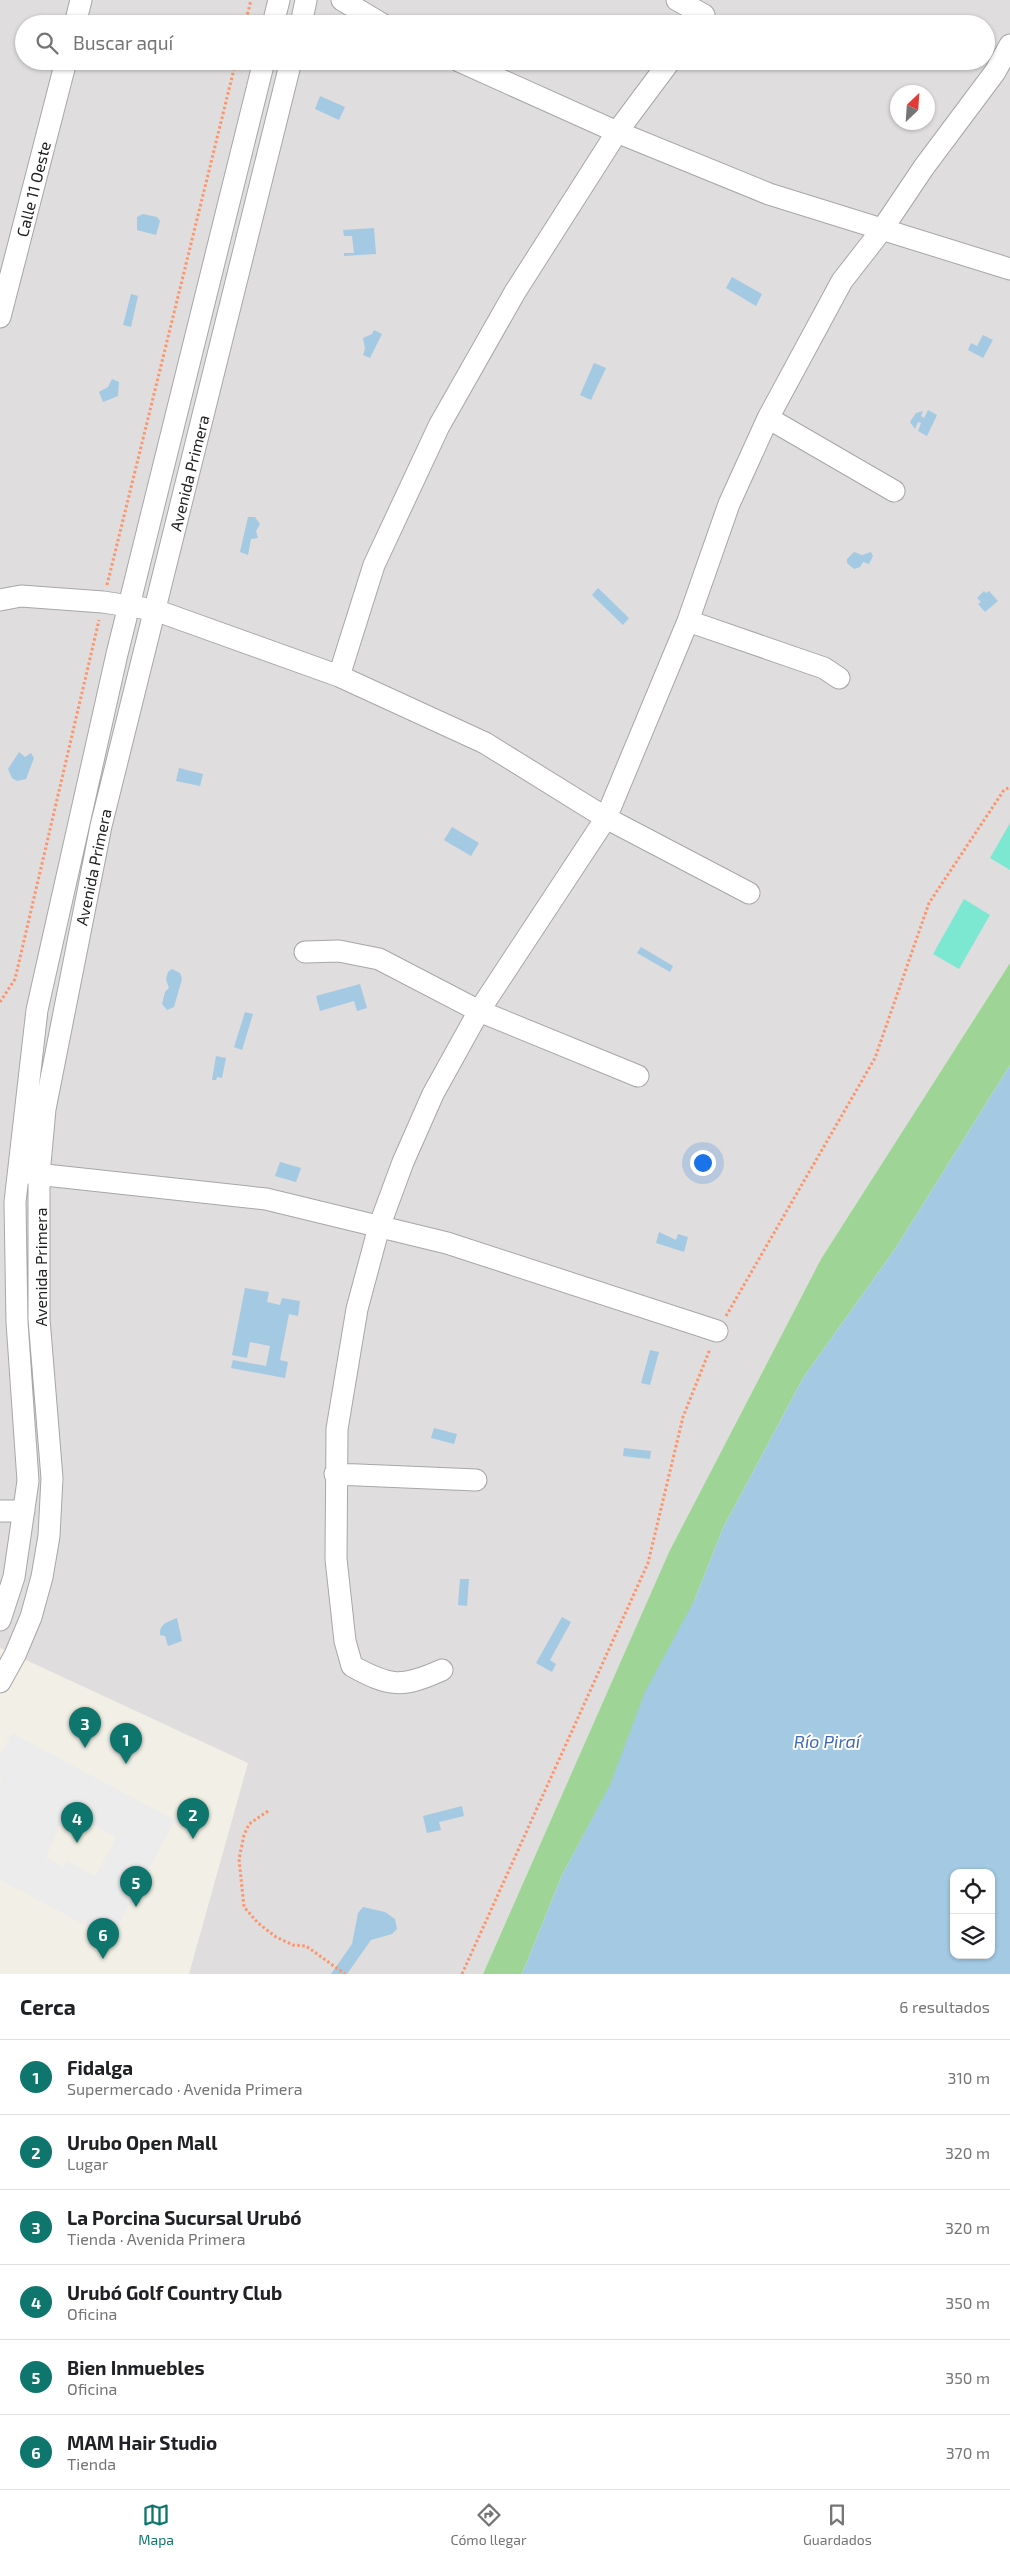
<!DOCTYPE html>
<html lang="es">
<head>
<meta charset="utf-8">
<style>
	body { margin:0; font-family:"Exo 2",sans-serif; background:#f6f6f6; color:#202124 }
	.controls { position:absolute; right:15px; bottom:15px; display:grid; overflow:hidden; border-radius:10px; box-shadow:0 1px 4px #0004 }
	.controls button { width:45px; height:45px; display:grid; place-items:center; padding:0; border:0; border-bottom:1px solid #e0e0e0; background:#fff; color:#202124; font:25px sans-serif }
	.compass { position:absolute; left:890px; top:85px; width:45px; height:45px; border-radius:50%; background:#fff; box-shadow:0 1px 4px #0004; rotate:25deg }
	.you { position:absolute; left:702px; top:1162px; width:18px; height:18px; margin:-12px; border:4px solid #fff; border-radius:50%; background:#1a73e8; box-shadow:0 0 0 8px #1a73e833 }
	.badge { display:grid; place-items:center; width:32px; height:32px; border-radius:50%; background:#0f766e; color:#fff; font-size:16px; font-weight:700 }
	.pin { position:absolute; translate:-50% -41px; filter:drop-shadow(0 1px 2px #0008) }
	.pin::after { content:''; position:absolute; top:26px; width:18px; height:15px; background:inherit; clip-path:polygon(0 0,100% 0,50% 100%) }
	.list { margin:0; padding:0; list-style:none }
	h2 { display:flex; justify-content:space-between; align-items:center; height:65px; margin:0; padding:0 20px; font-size:21px }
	h2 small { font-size:16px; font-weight:400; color:#757577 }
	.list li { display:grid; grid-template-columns:32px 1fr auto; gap:15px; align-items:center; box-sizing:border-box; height:75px; padding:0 20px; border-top:1px solid #e0e0e0 }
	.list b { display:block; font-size:19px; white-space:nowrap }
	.list p { margin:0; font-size:16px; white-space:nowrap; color:#757577 }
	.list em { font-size:16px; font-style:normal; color:#757577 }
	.icon { flex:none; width:28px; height:28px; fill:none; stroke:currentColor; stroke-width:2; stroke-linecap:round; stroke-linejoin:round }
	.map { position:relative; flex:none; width:1010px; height:1974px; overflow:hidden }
	.search { position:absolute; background:#fff; box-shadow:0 1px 4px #0004; left:15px; right:15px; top:15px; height:55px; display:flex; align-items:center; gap:12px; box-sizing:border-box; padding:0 18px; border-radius:28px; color:#757577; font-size:19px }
	.sheet { height:515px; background:#fff }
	nav { display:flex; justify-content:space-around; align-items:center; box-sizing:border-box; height:70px; border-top:1px solid #e0e0e0; background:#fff; font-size:14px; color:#757577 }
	nav a { display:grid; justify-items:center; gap:2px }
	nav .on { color:#0f766e }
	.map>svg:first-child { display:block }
</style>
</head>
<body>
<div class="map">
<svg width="1010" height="1974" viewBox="0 0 1010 1974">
	<rect width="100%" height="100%" fill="#f2f0e6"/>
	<path fill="#dfdddd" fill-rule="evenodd" d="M0,0h1010v963l-189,296 -152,293 -186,422h-294l59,-211 -248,-115zM24,24h962v37h-962zM898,92h30v30h-30z"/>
	<path fill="#9ed597" d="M1010,963v102l-115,184 -92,129 -80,150 -28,71 -85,187 -48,89 -40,99h-39l186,-422 152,-293z"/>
	<path fill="#7de8d2" d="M1010,823v47l-20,-12z
		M964,899l26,16 -31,54 -26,-15z"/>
	<path fill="#ececec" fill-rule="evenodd" d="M12,1733l163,87 -64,119 -111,-59v-96l2,-3 -2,-2v-25zM74,1815l42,22 -21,39 -28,-15 -3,6 -18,-10 18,-40 7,3z"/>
	<path fill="#a3c9e3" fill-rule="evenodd" d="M320,96l25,11 -6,13 -24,-11z
		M143,214l14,3 3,4 -4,14 -19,-5v-13z
		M374,228l2,26 -32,2v-3h10l-2,-17h-8l-1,-6z
		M732,277l30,17 -6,12 -30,-18z
		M131,294l7,2 -7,31 -8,-2z
		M374,330l8,4 -12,24 -7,-3 2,-6 -2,-11 9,-4z
		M983,335l10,5 -10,18 -15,-8 3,-7 6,3z
		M594,363l12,5 -15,32 -11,-5z
		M112,379l7,3 -1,14 -15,6 -4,-10 9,-5z
		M928,410l9,5 -10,21 -9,-5 3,-8 -3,-1 -3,7 -5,-7 6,-9 7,-2 -2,5 3,2z
		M248,517h7l5,7 -4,7 2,7 -7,1 -3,16 -8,-3z
		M854,552l8,3 9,-3 2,4 -4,8 -6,-2 -3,5 -6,2 -7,-6v-4z
		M598,588l31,30 -6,7 -31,-30z
		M984,591l2,2 3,-2 9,10 -13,11 -7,-8 3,-2 -4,-4z
		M19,752l6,5 6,-4 3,5 -8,21 -9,2 -5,-3 -4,-9z
		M179,768l24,6 -3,12 -24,-5z
		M452,827l27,16 -8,13 -27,-16z
		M641,947l32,19 -3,6 -33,-19z
		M172,969l8,4 2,6 -8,28 -7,3 -5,-6 3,-12 4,-4 -3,-9 2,-7z
		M360,984l7,24 -10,3 -3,-10 -34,10 -4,-15z
		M245,1012l8,2 -11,36 -8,-3z
		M216,1056l10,2 -4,20 -5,-1 -1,3h-4z
		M1010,1065v909h-488l40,-99 48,-90 35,-93 50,-93 28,-71 80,-150 92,-129zM954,1873h37v82h-37z
		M280,1162l21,6 -5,14 -21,-6z
		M659,1232l17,8 2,-6 10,3 -4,15 -28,-9z
		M245,1288l24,4 -2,10 13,3 2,-7 18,3 -2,15 -9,-2 -9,46 8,2 -3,16 -54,-10 2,-8 33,6 4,-20 -20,-4 -3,16 -15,-3z
		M650,1350l9,2 -9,33 -9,-2z
		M434,1428l23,6 -3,10 -23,-6z
		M624,1448l27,3 -1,8 -27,-3z
		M460,1579h9l-2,27 -9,-1z
		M562,1617l9,5 -21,38 6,4 -4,8 -16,-9z
		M177,1618l5,23 -14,5 -3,-10 -5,-1c-1,-11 7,-13 17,-17z
		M462,1806l2,10 -25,6 2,8 -14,3 -4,-17z
		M363,1907l22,5 10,7 2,10 -5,5 -21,6 -24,34h-16l21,-30 6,-31z"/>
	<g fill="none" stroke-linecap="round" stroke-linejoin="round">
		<g stroke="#a7a7a7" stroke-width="23">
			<path id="minor" d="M342,0l40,24
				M677,0l27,15
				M75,24l6,-24
				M273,24l6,-24
				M301,24l5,-24
				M459,61l158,71 152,62 241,75
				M0,317l66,-256
				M768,418l126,73
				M0,600l21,-4 82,6 52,8 184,66 146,67 121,75 143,75
				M688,621l136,47 15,10
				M339,676l35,-111 65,-139 76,-134 102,-160 53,-71
				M305,952l34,-1 40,8 100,52 159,65
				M27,1173l239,26 181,44 270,88
				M335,1474l141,6
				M0,1511h24
				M0,1620l14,-43 14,-96 -11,-159 -2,-120 22,-192 80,-356 147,-593
				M442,1670c-40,18 -52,17 -90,-4l-7,-25 -9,-82 1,-130 20,-120 22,-82 24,-65 30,-68 46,-83 127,-193 82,-197 41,-117 39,-86 74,-137 39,-50 43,-64 71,-95 15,-27
				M0,1682l15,-27 16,-38 11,-40 7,-41 3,-58 -13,-159v-144l6,-66 56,-283 190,-765"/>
		</g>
		<path stroke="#ff946a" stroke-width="3" stroke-dasharray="2.5 2.5" stroke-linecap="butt" d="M245,24l6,-24
			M107,585l129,-524
			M0,1002l15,-23 84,-359
			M726,1316l149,-258 54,-155 75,-113 6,-3
			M268,1811l-19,13 -5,11 -5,24 5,48 14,16 18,14 17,8 13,1 39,28
			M462,1974l186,-411 35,-146 27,-68"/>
		<use href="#minor" stroke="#fff" stroke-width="21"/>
	</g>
	<g text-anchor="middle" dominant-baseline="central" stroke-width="4" stroke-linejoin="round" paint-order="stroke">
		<g font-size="16" fill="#202020" stroke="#fff">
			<text transform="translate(33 189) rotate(-76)">Calle 11 Oeste</text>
			<text transform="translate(189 473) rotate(-76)">Avenida Primera</text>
			<text transform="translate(93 867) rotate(-78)">Avenida Primera</text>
			<text transform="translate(40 1267) rotate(-90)">Avenida Primera</text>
		</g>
		<g font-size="18" font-style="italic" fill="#4269ba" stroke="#fff">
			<text x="827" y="1741">Río Piraí</text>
		</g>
	</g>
</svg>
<div class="controls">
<button><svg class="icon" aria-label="locate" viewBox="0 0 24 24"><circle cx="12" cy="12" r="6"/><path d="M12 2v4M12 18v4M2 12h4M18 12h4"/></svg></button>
<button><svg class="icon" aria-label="layers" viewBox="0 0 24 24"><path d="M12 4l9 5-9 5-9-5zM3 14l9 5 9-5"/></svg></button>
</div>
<svg class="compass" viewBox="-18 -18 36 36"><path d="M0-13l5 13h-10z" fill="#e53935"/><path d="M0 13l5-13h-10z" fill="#757577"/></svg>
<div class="you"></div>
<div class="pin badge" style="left:126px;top:1764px">1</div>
<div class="pin badge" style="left:193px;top:1839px">2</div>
<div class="pin badge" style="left:85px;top:1748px">3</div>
<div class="pin badge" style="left:77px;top:1843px">4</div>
<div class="pin badge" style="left:136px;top:1907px">5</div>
<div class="pin badge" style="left:103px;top:1959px">6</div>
<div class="search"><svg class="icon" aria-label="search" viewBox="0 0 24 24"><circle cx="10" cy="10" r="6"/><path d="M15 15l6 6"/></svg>Buscar aquí</div>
</div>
<section class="sheet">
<h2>Cerca<small>6 resultados</small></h2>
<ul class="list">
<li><span class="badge">1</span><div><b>Fidalga</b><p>Supermercado · Avenida Primera</p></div><em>310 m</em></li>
<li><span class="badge">2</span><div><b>Urubo Open Mall</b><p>Lugar</p></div><em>320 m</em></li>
<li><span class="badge">3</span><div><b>La Porcina Sucursal Urubó</b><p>Tienda · Avenida Primera</p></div><em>320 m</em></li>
<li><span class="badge">4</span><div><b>Urubó Golf Country Club</b><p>Oficina</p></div><em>350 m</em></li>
<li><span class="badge">5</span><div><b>Bien Inmuebles</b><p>Oficina</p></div><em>350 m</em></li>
<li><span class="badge">6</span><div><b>MAM Hair Studio</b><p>Tienda</p></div><em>370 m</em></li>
</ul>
</section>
<nav>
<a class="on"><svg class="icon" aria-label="map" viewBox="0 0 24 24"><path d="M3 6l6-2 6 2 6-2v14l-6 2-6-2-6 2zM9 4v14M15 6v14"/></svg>Mapa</a>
<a><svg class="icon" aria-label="directions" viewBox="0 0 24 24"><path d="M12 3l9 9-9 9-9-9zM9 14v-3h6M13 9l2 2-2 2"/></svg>Cómo llegar</a>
<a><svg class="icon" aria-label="saved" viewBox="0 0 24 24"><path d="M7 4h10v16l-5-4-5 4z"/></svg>Guardados</a>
</nav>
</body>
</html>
